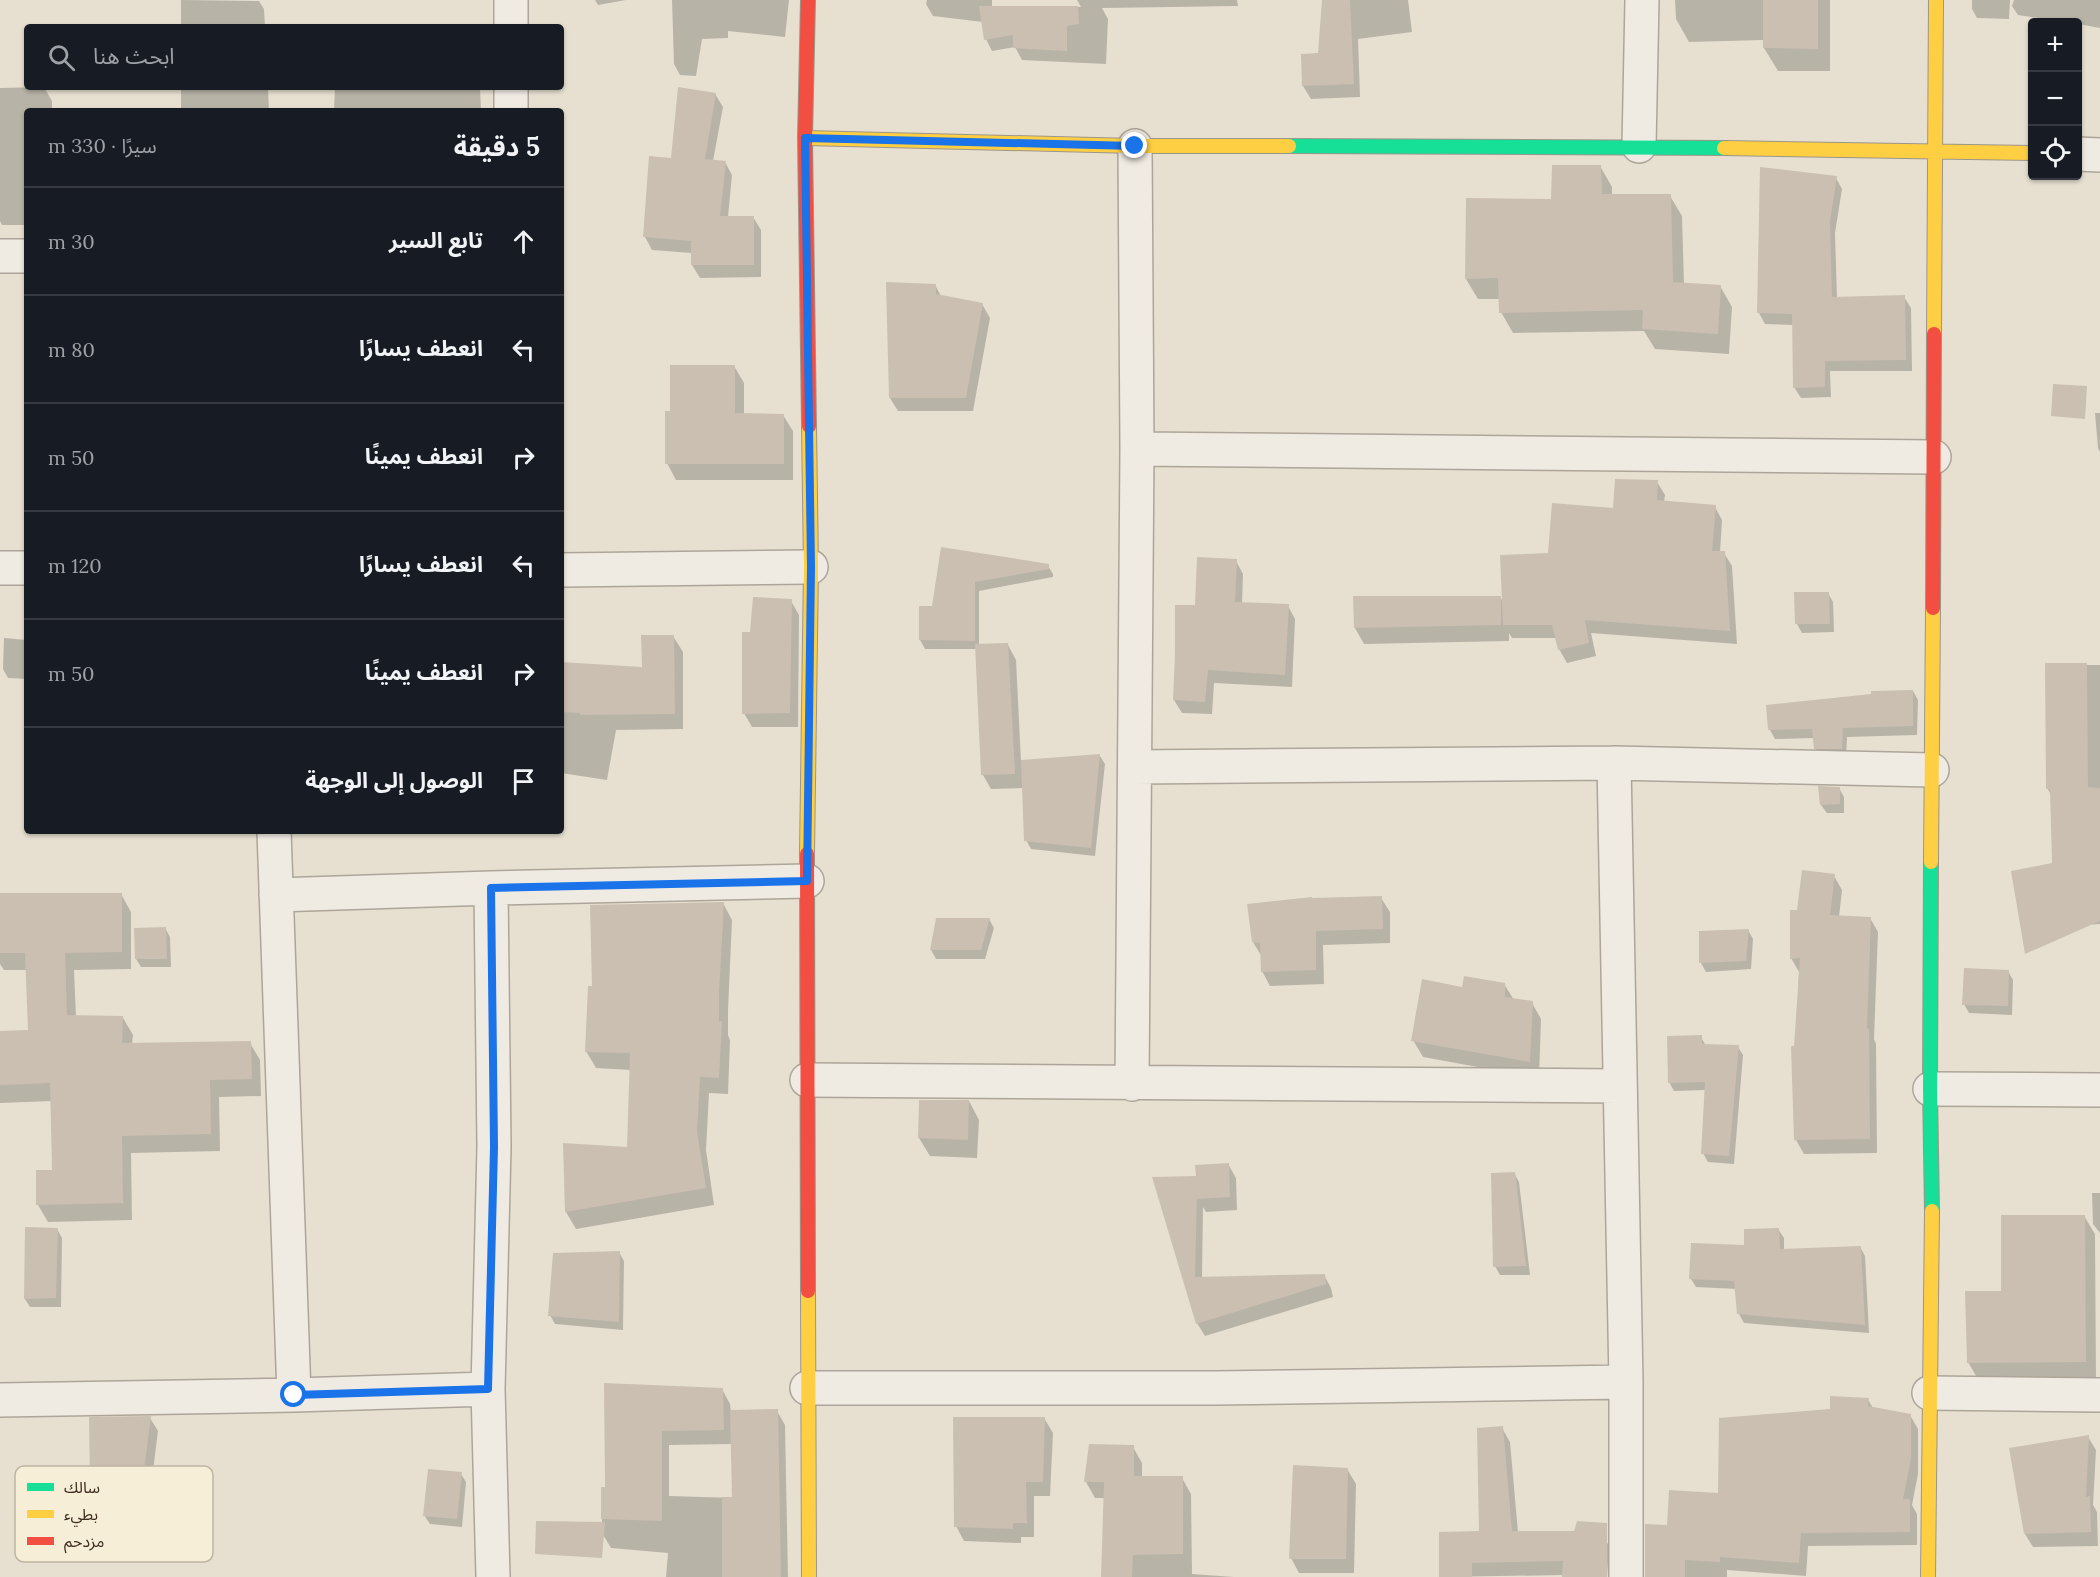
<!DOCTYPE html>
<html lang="ar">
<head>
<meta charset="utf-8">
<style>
	body { margin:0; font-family:Lora,"Noto Sans Arabic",serif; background:#20242c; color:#f1f3f6; direction:rtl }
	.controls { position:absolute; right:18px; top:18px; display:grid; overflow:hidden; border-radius:6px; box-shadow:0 2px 4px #0004 }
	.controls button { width:54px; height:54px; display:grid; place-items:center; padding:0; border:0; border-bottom:2px solid #363941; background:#171b24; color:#f1f3f6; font:30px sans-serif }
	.stop { position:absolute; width:18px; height:18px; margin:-14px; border:4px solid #1a73e8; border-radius:50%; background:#fff }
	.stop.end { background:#1a73e8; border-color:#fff; box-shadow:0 2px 6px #0008 }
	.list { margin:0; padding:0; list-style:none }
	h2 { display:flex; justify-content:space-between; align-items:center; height:78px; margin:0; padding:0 24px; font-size:26px }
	h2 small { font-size:20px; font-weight:400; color:#9ea1a6 }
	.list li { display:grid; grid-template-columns:39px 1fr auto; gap:18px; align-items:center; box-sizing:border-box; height:108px; padding:0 24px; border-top:2px solid #363941 }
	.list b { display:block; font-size:22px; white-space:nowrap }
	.list em { font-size:20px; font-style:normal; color:#9ea1a6 }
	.icon { flex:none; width:33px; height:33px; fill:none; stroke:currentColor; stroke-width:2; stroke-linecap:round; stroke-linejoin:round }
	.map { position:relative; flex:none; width:2100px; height:1577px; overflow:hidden; direction:ltr }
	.search { position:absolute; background:#171b24; box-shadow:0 2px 4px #0004; left:24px; top:24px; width:540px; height:66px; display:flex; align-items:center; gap:15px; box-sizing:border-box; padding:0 21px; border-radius:6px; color:#9ea1a6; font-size:22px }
	.panel { position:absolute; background:#171b24; box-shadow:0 2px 4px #0004; left:24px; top:108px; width:540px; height:726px; border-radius:6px; direction:rtl }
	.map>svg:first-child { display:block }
</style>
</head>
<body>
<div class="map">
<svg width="2100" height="1577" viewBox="0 0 2100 1577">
	<rect width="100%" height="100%" fill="#e7e0d1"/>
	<path fill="#0003" fill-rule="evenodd" d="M181,0l78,1 5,8 1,18h-84z
		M595,0h31l-28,5z
		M672,0h117l-4,37 -57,-6v7l-26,1 -6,37 -16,-1 -6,-11z
		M927,0h65v7h89l-4,-7h160l1,6 -136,2 6,11 -2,45 -84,-4 -7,-13 -23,4 -6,-12 -3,-17 -50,-6 -7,-12z
		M1323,0h85l4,32 -54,7 2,58 -49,2 -8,-13 17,-31z
		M1675,0h155v71h-52l-14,-23v-8l-75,2 -13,-23z
		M1972,0h38l-1,19 -32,-1 -5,-9z
		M2014,0h86v28l-22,-4v-2h-13l-47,-7 -6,-9z
		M44,87l8,14v10h-25v114h-25l-2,-4v-133z
		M181,87h87l1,24h-88z
		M335,87l44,2v-2h101l1,24h-147z
		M715,94l8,13 -10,54 12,1 7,13 -4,42h25l8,13v47l-61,1 -8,-13v-12l-40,-3 -7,-13 27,-77z
		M1600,166l12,21v8l58,1 12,20 2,68 36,2 12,21 -3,47 -74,-5 -11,-18 -131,2 -12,-21 -1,-13h-22l-12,-20z
		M1836,178l6,11 -7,44 2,65 67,-1 7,11 1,63h-82l1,26 -30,1 -7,-11v-62l-29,-1 -6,-11z
		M935,285l6,11 41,8 8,14 -17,93h-75l-8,-13z
		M734,366l10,17v32h39l10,16v49h-117l-9,-17 4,-50z
		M2095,413h5v39l-2,-4z
		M1657,482l8,13 -1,7 51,5 7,13 -2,33h4l8,13 5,78 -146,-11 5,23 -29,7 -8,-14 -3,-11h-44l-3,-5v8l-145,3 -9,-16 -1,-31h146l4,6 45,-49z
		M943,548l105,18 5,8v3l-74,14v54h29l8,15 5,101 79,-5 5,8 -10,92 -64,-7 -5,-9 -2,-52 -33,1 -8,-14 -6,-126h-52l-5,-9 14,-32z
		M1236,561l7,13 -1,30 46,2 7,13 -3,68 -78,-4 -2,31 -30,-1 -8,-13 22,-93z
		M1828,593l5,9 1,30 -32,1 -5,-9z
		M791,601l8,14 -1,112h-46l-8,-14z
		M673,636l10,16v77l-67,1 -9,50 -46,-7v-109l82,5z
		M4,638l23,2v39l-19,-1 -5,-9z
		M2046,665h54v259l-73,4 26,-64 -1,-68 -5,-8z
		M1913,691l5,9 -1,35 -70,2 -1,21 -25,-1 -6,-9 -1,-10 -39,1 -5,-9 -2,-23z
		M1839,788l5,9v16h-17l-6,-8z
		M1834,876l8,14 -3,27 31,1 8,14 -4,107 2,5 1,109 -73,1 -8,-14v-92l3,-76 -8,-14 7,-46z
		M121,894l10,18v57l-57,1 2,47 47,1 10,17 -1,9 118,-1 10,17 1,36 -42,1 1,54 -89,2 1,67 -84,2 -10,-17 16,-33 -2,-71 -52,2v-70l30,-1 -3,-62h-23l-4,-6v-69z
		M1381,898l9,14v31l-67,2 1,39 -54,2 -8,-15v-14l-9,-15z
		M723,903l9,17 -4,91v24l2,5 -2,54 -19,-1 -3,57 8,55 -138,24 -10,-17 -2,-67 64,4 3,-79 -35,-2 -10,-17z
		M938,919h51l5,9 -9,31h-49l-5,-9z
		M165,928l5,9 1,30h-30l-5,-8z
		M1748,930l5,9 -2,30 -45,3 -5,-9 -1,-31z
		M2008,971l5,9 -1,35 -43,-2 -5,-9z
		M1504,984l10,16 18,3 9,16 -2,59 -116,-21 -10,-17 50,-52z
		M1701,1037l5,9 32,1 5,8 -9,109 -26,-2 -5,-9 3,-63 -32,1 -5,-9z
		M969,1101l10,19 -2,38 -47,-2 -11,-18z
		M1228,1164l8,14 1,32 -31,2 -3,-5 -1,71 122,-3 7,13 2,9 -128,39 -8,-13 -43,-144 43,-1z
		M1514,1173l5,9 11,93h-30l-5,-9z
		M2092,1193h8v40l-7,-9z
		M2084,1216l11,18 1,146 -117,1 -11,-19z
		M57,1229l5,9 -1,69h-31l-5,-8z
		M1778,1229l6,9v12l76,-3 5,9 4,77 -125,-10 -5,-9 -2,-25 -41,-2 -5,-8z
		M619,1252l5,9 -1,69 -68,-6 -5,-9z
		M606,1384l116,5 8,15 1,8 46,-1 8,14 3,152h-122l2,-24 -57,-5 -9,-15v-44h4zM733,1444l1,54 -65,-2v-51z
		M1868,1400l5,8 37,7 8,14v45l-6,31 5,9v31l-109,1 -2,30 -79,-6v7h-67l8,-50 51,-33 112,-83z
		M150,1418l8,13 -6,48 22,-1 8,14 1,35 -49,1 -8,-14v-14h-27l-8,-14 -1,-67z
		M1044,1418l9,15 -3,63h-16v41h-13v6l-57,-2 -8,-15z
		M1502,1428l8,14 8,90h83l8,14 -2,31h-44v-2l-122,2 40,-44z
		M2088,1437l8,13 -3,55 4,7 1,34 -65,1 -8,-13z
		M1133,1447l9,16v14l40,1 9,16 1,80 42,3h-132l3,-79h-10l-9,-16z
		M1347,1469l9,15 -2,89h-55l-8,-15z
		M461,1474l5,8 -4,45 -32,-3 -6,-9z"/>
	<path fill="#cbbfb2" d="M1322,0h28l4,84 -52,2 -1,-32 17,-1z
		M1763,0h55v49l-55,-1z
		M979,6h99l1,18 -12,2v25l-54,-3v-13l-29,5z
		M678,87l38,6 -11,66 21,2 -6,55h34v49h-63v-24l-48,-4 6,-81 22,2z
		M1552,165h49l1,29h69l2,88 48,3 -3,49 -76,-5 1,-19 -144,3 -1,-35 -33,1 1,-81 85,1z
		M1760,167l77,9 -7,45 2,76 73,-2 1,65 -81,1v26l-32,1 -1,-74 -35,-1z
		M886,282l50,2v10l47,9 -17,95h-77z
		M670,365h65v48l49,1v50h-119v-53h5z
		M2053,384l34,2 -2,33 -34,-3z
		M1615,479l43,1 -1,20 59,5 -4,46h13l5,80 -145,-11 4,23 -31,7 -6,-25h-49l-3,-70 48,-2 4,-50 61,5z
		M941,547l108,17v5l-74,13v59l-56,-1v-34h13z
		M1197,557l40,2 -2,43 54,2 -4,71 -77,-5 -3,32 -32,-2 2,-46v-49h20z
		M1794,592h35l1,32h-35z
		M1353,596h148v29l-147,3z
		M753,597l39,2 -2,114 -48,1v-82h8z
		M641,635h33l1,79 -95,1v-2l-19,-1v-50l81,5z
		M1008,643l7,131 -34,1 -6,-131z
		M2045,663h42l1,124 12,1v133l-75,33 -14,-83 41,-8 -2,-74h-4z
		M1913,690v36l-70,2 -1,21h-28l-2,-20 -44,1 -2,-25 105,-11v-3z
		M1100,754l-9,94 -67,-7 -3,-81z
		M1818,786l22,1v17l-20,1z
		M1802,870l33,4 -5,41 41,2 -4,111 2,1 1,110 -76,1 -3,-94h3l6,-88 -10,1v-49h7z
		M0,893h122v59l-57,1 2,62 56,1 -1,27 129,-2 1,38 -42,1 1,54 -89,2 1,67 -87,2v-35h16l-2,-87 -50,2v-54l28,-1 -3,-77h-25z
		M1382,896l1,33 -67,2v39l-55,2 -1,-29 -8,-1 -5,-38 65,-7v1z
		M724,902l-5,91v28h3l-3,57 -19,-1 -3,55 9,56 -141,24 -2,-69 64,4 3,-94 -45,-1 3,-66h4l-2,-81z
		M936,918h54l-9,32h-51z
		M166,927l1,32h-32l-1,-31z
		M1749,929l-3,32 -47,2v-32z
		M1964,968l45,2 -1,36 -46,-1z
		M1464,976l41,7v14l28,4 -3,61 -119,-21 11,-62 40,8z
		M1702,1035v9l37,1 -10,111 -28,-2 4,-72 -37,1 -1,-47z
		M919,1100h50l-1,40 -50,-2z
		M1229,1163l1,34 -33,2v-8l-2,86 130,-3 1,10 -130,40 -44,-147 44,-1 -1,-11z
		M1515,1172l11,94 -33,1 -2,-94z
		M2001,1215h84l1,147 -119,1 -2,-72h36z
		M25,1227l33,1 -2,70 -32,1z
		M1779,1228l1,21 81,-3 4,79 -128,-11 -3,-33 -45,-2 2,-36 53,2v-16z
		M620,1251l-1,71 -71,-6 5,-63z
		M604,1383l119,5 1,42 -62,1v90l-61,-2v-32h4z
		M1830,1396l39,2 -1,8 43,8v45l-8,40h7v33l-109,1 -2,30 -79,-6v5l-35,-2v17h-40v-53l22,1 2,-35 49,3 1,-75 111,-9z
		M778,1409l3,168h-59v-80h10l-2,-87z
		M151,1416l-8,62 32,-1 1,37 -51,1 -1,-28 -34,-1 -1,-69z
		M953,1417h92l-2,65h-17l1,41h-14v6l-59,-2z
		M1503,1426l9,105h62l3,-10 30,2v54h-45l1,-16 -91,2v14h-33v-45l40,-1 -2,-103z
		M2089,1435l-3,62 4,-1 1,36 -67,2 -15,-86z
		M1089,1444l45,1v31h49v78l-50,1 -1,22h-31l3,-95h-20z
		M1293,1465l55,3 -2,91h-57z
		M428,1469l34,3 -5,47 -34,-3z
		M536,1521l69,1 -3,36 -67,-4z"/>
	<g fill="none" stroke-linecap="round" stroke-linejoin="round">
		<g stroke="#ada599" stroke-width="36">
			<path id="street" d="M511,27v-27
				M511,111v-24
				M1639,146l3,-146
				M2078,154l22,1
				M0,256h27
				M1137,449l797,8
				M0,568h27
				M561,570l250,-3
				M1614,763l12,619v195
				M1135,767l479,-4 318,7
				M274,831l20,564
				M491,888l3,259 -6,242 5,188
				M276,895l215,-7 316,-7
				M807,1080l813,6
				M1132,1084l5,-635 -2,-303
				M1930,1089l170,1
				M807,1388h408l411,-6
				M1929,1393l171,2
				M0,1400l294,-5 194,-6"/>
		</g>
		<g stroke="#9c958a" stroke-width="16">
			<path id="fast" d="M1289,146l435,2
				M1931,862l-1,227 2,122"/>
		</g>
		<g stroke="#9c958a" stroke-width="16">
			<path id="slow" d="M805,138l330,8h154
				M1724,148l308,5
				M1934,334l2,-334
				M807,854l4,-287 -2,-141
				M1931,862l2,-254
				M808,1291l1,286
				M1928,1577l4,-366"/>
		</g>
		<g stroke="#9c958a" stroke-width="16">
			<path id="jam" d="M808,0l-3,138 4,288
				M1933,608l1,-274
				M807,854l1,437"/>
		</g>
		<use href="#street" stroke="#efebe3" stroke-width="33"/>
		<use href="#fast" stroke="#16e098" stroke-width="14"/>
		<use href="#slow" stroke="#ffcf43" stroke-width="14"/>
		<use href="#jam" stroke="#f24e42" stroke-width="14"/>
	</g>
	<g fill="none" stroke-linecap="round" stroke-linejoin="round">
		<path stroke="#1a73e8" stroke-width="8" d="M294,1395l194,-6 6,-242 -3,-259 316,-7 4,-314 -6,-429 330,8"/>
	</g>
	<rect x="15" y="1466" width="198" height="96" rx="9" fill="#f7eed8" stroke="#bfb4a1" stroke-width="1.5"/>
	<rect x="27" y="1483" width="27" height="8" fill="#16e098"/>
	<rect x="27" y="1510" width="27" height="8" fill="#ffcf43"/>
	<rect x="27" y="1537" width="27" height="8" fill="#f24e42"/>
	<g font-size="16" fill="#3d2e20">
		<text x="64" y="1493">سالك</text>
		<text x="64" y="1520">بطيء</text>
		<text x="64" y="1547">مزدحم</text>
	</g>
</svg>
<div class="controls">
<button>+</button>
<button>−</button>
<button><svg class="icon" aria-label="locate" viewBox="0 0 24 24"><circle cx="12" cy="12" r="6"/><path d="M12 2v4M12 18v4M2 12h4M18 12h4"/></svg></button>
</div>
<div class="stop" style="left:294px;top:1395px"></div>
<div class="stop end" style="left:1135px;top:146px"></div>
<div class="search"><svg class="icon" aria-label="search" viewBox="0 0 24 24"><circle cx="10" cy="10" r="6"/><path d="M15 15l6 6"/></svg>ابحث هنا</div>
<section class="panel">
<h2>5 دقيقة<small>سيرًا · 330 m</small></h2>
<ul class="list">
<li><svg class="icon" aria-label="ahead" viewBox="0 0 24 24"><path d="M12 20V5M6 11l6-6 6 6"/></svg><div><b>تابع السير</b></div><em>30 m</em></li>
<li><svg class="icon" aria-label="left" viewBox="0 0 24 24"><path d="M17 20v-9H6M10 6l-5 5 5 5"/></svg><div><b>انعطف يسارًا</b></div><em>80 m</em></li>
<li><svg class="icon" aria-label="right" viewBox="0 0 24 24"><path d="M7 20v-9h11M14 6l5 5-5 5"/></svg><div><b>انعطف يمينًا</b></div><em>50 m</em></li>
<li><svg class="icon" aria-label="left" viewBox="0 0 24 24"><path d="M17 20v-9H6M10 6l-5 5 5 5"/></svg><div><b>انعطف يسارًا</b></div><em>120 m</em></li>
<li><svg class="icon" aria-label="right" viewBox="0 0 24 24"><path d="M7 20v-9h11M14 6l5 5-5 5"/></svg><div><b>انعطف يمينًا</b></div><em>50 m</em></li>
<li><svg class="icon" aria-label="arrive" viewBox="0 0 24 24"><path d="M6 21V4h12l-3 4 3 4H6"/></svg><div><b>الوصول إلى الوجهة</b></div></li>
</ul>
</section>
</div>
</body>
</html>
